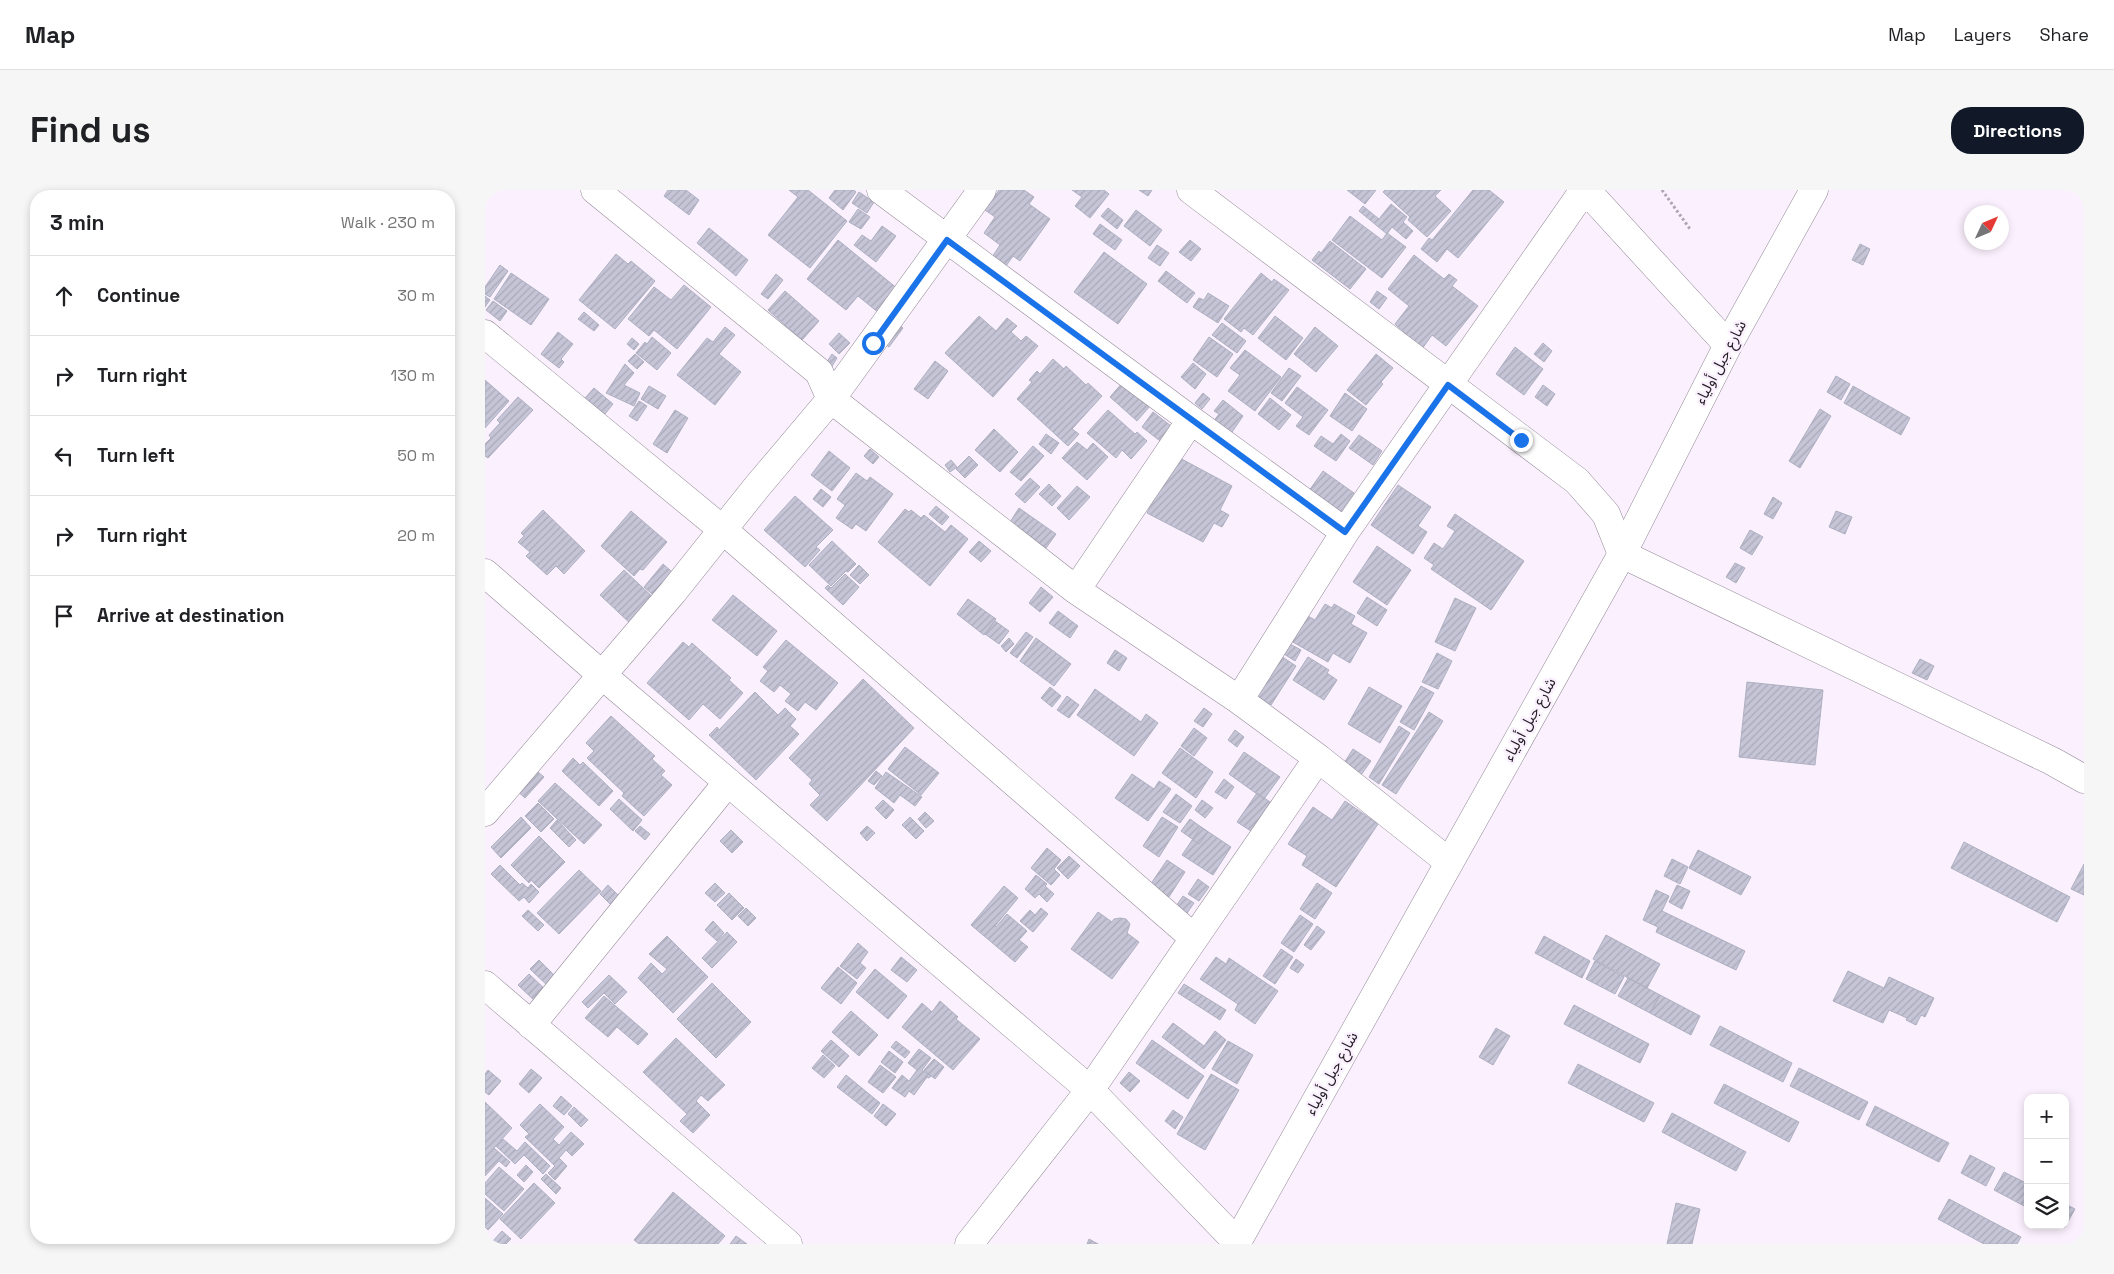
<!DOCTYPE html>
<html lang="en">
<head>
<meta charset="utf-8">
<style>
	body { margin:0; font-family:"Space Grotesk","Noto Sans Arabic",sans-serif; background:#f6f6f6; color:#202124 }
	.controls { position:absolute; right:15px; bottom:15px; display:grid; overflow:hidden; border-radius:10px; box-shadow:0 2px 8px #0003 }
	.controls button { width:45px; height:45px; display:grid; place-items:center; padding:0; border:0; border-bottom:1px solid #e0e0e0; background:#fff; color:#202124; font:25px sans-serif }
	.compass { position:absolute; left:1479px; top:15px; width:45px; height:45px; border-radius:50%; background:#fff; box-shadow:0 2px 8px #0003; rotate:46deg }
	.stop { position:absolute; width:15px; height:15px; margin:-11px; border:4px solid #1a73e8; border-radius:50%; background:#fff }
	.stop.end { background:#1a73e8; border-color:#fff; box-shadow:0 1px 5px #0008 }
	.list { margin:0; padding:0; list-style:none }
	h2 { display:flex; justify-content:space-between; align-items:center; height:65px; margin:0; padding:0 20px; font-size:21px }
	h2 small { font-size:16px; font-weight:400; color:#757577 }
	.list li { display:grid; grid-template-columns:32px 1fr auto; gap:15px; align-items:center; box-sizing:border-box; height:80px; padding:0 20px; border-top:1px solid #e0e0e0 }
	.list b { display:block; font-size:19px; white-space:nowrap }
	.list em { font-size:16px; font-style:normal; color:#757577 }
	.icon { flex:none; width:28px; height:28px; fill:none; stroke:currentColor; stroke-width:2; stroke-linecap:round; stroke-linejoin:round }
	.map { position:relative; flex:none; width:1599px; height:1054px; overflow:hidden; border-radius:20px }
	header { display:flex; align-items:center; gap:30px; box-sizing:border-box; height:70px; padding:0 25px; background:#fff; border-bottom:1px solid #e0e0e0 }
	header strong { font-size:24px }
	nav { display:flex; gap:28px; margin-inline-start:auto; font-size:18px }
	.intro { display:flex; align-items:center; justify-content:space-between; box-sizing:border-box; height:120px; padding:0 30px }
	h1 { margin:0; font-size:35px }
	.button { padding:12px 22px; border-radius:20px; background:#111827; color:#fff; font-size:18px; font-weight:700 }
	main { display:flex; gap:30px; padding:0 30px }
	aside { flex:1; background:#fff; border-radius:20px; box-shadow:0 2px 8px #0003 }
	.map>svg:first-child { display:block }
</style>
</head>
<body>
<header>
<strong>Map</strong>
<nav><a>Map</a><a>Layers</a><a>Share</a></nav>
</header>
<div class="intro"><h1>Find us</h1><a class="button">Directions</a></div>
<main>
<aside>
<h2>3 min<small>Walk · 230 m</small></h2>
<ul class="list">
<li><svg class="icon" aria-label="ahead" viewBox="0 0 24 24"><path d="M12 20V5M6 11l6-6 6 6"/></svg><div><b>Continue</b></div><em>30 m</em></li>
<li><svg class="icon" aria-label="right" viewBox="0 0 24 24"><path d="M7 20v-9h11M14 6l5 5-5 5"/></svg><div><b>Turn right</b></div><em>130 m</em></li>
<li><svg class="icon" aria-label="left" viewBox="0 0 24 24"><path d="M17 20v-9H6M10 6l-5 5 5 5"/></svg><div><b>Turn left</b></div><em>50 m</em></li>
<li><svg class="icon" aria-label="right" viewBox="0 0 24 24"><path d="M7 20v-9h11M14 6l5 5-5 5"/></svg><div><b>Turn right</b></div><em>20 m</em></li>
<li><svg class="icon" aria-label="arrive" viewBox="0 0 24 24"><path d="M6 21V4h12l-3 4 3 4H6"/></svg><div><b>Arrive at destination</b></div></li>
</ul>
</aside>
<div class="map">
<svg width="1599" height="1054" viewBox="0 0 1599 1054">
	<defs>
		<pattern id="building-hatch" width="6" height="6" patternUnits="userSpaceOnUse" patternTransform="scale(1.25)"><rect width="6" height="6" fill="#c5c5d7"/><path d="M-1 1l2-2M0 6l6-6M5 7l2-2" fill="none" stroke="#a9a9b8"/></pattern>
	</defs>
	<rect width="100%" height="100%" fill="#fbf1fe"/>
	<path fill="url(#building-hatch)" stroke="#aeafc1" d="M183,0h18l13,10 -10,15 -25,-19z
		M304,0h19l39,31 -37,47 -42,-33 30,-38z
		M350,0h19l2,2 -13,18 -14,-12z
		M514,0h25l10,7 -5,7 21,15 -30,42 -7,-5 -7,10 -14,-9 8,-12 -16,-12 11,-16 -10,-7z
		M587,0h32l5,4 -19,24 -15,-12 7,-9z
		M654,0h13l-4,6z
		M862,0h29l-11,14z
		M900,0h56l-6,6 16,15 -24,26 -19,-17 2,-3 -27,-25z
		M988,0h16l15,12 -46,56 -11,-9 -10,13 -16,-13 8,-11 3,2z
		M374,2l15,10 -7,11 -15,-10z
		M906,14l16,13 -4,5 10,9 -7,8 -14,-12 -5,7 -28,-23 4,-5 16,13z
		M623,18l15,12 -6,9 -16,-13z
		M373,19l12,8 -9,12 -12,-7z
		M651,20l26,20 -12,16 -26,-20z
		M865,26l32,24 5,-7 19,14 -24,31 -50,-38z
		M615,34l22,16 -7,10 -22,-16z
		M397,36l14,10 -20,26 -22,-17 8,-10 9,6z
		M224,38l39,32 -12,16 -39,-33z
		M353,50l60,49 -19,24 -21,-17 -12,14 -39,-31z
		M705,50l11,9 -10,12 -12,-9z
		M845,51l36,28 -16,20 -38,-29 7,-9 2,2z
		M1375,54l10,5 -7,16 -11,-5z
		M672,55l12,8 -9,13 -12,-8z
		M619,62l43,32 -29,40 -44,-32z
		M131,64l12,10 3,-3 24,20 -40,48 -36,-29z
		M929,65l30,24 5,-5 8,6 -5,6 26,20 -32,40 -14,-11 -10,14 -17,-13 1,-2 -11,-10 14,-18 -21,-17z
		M15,75l8,6 -18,26 -5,-3v-7z
		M681,81l29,22 -8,10 -29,-22z
		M26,83l38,26 -18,26 -37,-26z
		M776,83l11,9 2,-3 15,11 -36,45 -9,-7 -3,4 -17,-13z
		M291,84l7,6 -15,19 -7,-5z
		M199,95l27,22 -34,42 -23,-19 -5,6 -21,-17 26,-32 17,13z
		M300,101l34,30 -17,19 -34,-30z
		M892,101l10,7 -8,11 -9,-7z
		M723,103l21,13 -11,17 -25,-16 6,-9 5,2z
		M0,106l5,4 -5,7z
		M8,111l14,10 -7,10 -14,-11z
		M99,122l15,13 -5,6 -16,-12z
		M494,126l17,15 11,-13 10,8 -6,6 10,9 5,-5 12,10 -45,51 -48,-44z
		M790,126l28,22 -17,22 -28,-22z
		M408,130l10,8 -14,19 -10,-8z
		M737,133l24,18 -9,12 -25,-18z
		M240,137l10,8 -16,19 22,18 -26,33 -38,-30 30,-37 6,4z
		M830,137l23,19 -22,26 -22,-18z
		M73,142l15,12 -12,15 3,3 -5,6 -18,-14z
		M354,143l11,10 -11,11 -10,-10z
		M167,147l19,16 -14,17 -21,-17 9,-11 2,2z
		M724,147l24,17 -16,23 -24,-17z
		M147,148l7,6 -5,6 -7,-6z
		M1058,153l9,8 -8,11 -10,-8z
		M1030,157l28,22 -19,26 -28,-21z
		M760,160l36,27 -26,34 -27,-20 12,-16 -10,-7z
		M150,164l9,8 -7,7 -9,-8z
		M347,164l5,4 -8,13 -6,-3z
		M891,164l17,14 -12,14 2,2 -17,21 -19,-15z
		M568,169l11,10 2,-3 20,19 2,-2 14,13 -30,33 7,5 -11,12 -51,-47 15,-17 -3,-2 8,-9 3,3z
		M450,171l13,10 -20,28 -14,-10z
		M708,173l13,11 -11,15 -14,-12z
		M140,174l9,9 -10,12 16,8 -6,13 -28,-13z
		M804,178l12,8 -19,25 -11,-8z
		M1351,186l14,8 -9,16 -14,-8z
		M0,190l24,21 -24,27z
		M638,192l27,24 -13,15 -27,-24z
		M1058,195l12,9 -8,12 -12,-9z
		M164,196l17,10 -8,13 -17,-10z
		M1368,196l57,32 -9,17 -57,-32z
		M812,197l31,23 -19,25 -13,-9 7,-9 -18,-14z
		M109,198l19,16 -8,10 -20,-16z
		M718,203l7,6 -8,10 -7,-6z
		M860,203l22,16 -15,22 -22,-15z
		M33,207l15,13 -45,48 -3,-2v-12l6,-6 -2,-3 11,-12 -3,-3z
		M785,208l21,17 -12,15 -21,-16z
		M738,210l20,16 -13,19 -17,-13 6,-8 -5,-3z
		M154,211l8,5 -10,15 -8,-5z
		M1335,219l11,7 -31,52 -11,-7z
		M190,220l13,8 -21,35 -14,-9z
		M623,220l27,24 2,-2 10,9 -16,18 -9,-9 -6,8 -29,-25z
		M668,222l22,17 -11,15 -22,-17z
		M509,239l24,23 -18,20 -25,-22z
		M561,244l13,9 -8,11 -12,-10z
		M856,244l9,7 -14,20 -22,-15 7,-10 12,8z
		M874,245l23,16 -9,14 -24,-17z
		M592,252l10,8 6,-7 15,14 -21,23 -25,-22z
		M548,256l11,10 -23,25 -11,-9z
		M385,259l9,8 -6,7 -9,-8z
		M344,261l21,17 -18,23 -21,-16z
		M484,266l9,9 -13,13 -9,-9z
		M691,266l56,30 -12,24 9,5 -7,12 -8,-4 -11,19 -56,-29z
		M466,270l6,7 -7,5 -5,-7z
		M838,281l31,22 -17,24 -31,-22z
		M371,283l11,8 3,-4 23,17 -27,37 -10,-7 -4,5 -16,-11 9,-13 -8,-6z
		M545,288l10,9 -15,16 -10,-9z
		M564,294l12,12 -9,10 -13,-12z
		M913,295l33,22 -13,19 9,6 -14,22 -42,-29z
		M592,296l13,11 -21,23 -12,-12z
		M336,299l10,8 -8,10 -10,-8z
		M310,306l38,34 -17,17 4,3 -15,17 -41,-37z
		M1288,307l9,6 -9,16 -9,-5z
		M451,316l13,11 -7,8 -13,-11z
		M534,318l37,26 -10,14 -36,-26z
		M420,319l4,3 2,-2 10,8 3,-3 21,17 6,-7 17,14 -38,47 -52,-44z
		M58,320l42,41 -21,23 -8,-8 -9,9 -21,-19 4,-4 -12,-10 6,-6 -3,-3z
		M146,321l36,31 -24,28 -3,-1 -6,7 -33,-30z
		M1351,321l16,6 -7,17 -16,-7z
		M970,324l69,47 -33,49 -60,-41 3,-4 -10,-7 10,-15 9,6 12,-18 -8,-5z
		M1265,340l13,7 -11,18 -12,-7z
		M347,351l24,23 -8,8 -2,-1 -15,15 -22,-21z
		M494,351l12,10 -10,11 -12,-10z
		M892,356l34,24 -24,35 -34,-23z
		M1250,373l10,5 -9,15 -10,-6z
		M178,374l15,13 -20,22 -14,-12z
		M374,375l10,10 -9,9 -10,-9z
		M139,380l33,31 -24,25 -33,-31z
		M360,384l14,13 -16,18 -18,-17 3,-3 3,3z
		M556,397l12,10 -13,15 -11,-9z
		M248,405l44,36 -20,25 -45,-36z
		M882,407l20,13 -10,16 -20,-13z
		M970,408l21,10 -21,43 -20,-9z
		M483,409l28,20 -12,16 -27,-21z
		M840,414l7,4 2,-4 21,12 -4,8 16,9 -17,30 -17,-10 -5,9 -37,-21 15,-26 9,5z
		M573,421l20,15 -8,12 -21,-15z
		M510,431l14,10 -10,13 -14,-10z
		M541,442l7,5 -16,21 -7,-5z
		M524,448l5,6 -8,8 -5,-6z
		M551,448l35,26 -17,22 -34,-25z
		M301,450l52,43 -22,27 -11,-8 -7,9 -13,-10 6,-7 -11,-9 -6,7 -14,-11 8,-10 -5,-4z
		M198,452l6,5 3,-4 39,35 -2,2 14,13 -23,26 -17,-15 -14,16 -42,-37z
		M805,454l11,6 -6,11 -11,-7z
		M630,460l12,8 -8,13 -12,-8z
		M952,463l15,8 -14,28 -16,-7z
		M796,466l15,10 -25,39 -15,-10z
		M823,467l21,13 -2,3 10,7 -13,20 -31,-20z
		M1435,469l14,7 -7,14 -15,-7z
		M378,489l51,49 -87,93 -17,-16 10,-10 -11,-11 3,-4 -23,-22z
		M1262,492l76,8 -8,75 -76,-8z
		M936,496l13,7 -20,37 -14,-8z
		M565,497l11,9 -9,11 -11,-9z
		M884,497l33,19 -22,37 -32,-19z
		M610,499l46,33 5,-8 12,9 -24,33 -57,-41z
		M270,502l23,23 7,-7 11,11 -6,7 9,8 -43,46 -47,-45 8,-8 2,3z
		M582,506l12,9 -10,13 -12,-8z
		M719,518l8,6 -9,13 -9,-6z
		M944,522l14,9 -47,73 -14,-9z
		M126,526l44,40 -3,3 13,12 -4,4 11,10 -28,31 -22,-20 2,-3 -37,-35 7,-7 -8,-8z
		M914,536l11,7 -31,51 -10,-7z
		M709,538l13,10 -13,18 -13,-10z
		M750,540l9,7 -7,10 -9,-7z
		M420,557l34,26 -18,22 -33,-26z
		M695,558l33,24 -17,26 -34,-25z
		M868,559l18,12 -10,14 -17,-12z
		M759,562l36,25 -16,22 -35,-25z
		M88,568l7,7 3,-3 30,29 -14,15 -37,-35z
		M48,578l11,9 -19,21 -11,-10z
		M391,581l6,5 -8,9 -6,-4z
		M401,582l36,25 -7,9 -15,-11 -6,8 -19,-15z
		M647,584l22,15 5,-8 12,8 -23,32 -33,-23z
		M739,589l10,8 -8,12 -11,-7z
		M70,593l47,42 -18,19 -46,-43z
		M772,603l16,11 -19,29 -17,-11z
		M691,604l16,12 -12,17 -17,-11z
		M134,609l23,21 -9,11 -23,-22z
		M398,610l11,10 -8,9 -11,-11z
		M717,610l11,8 -8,10 -10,-8z
		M860,611l33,23 -42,63 -34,-22 5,-9 -19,-12 25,-37 19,13z
		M53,613l16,16 -13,13 -16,-16z
		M440,622l9,9 -8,7 -8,-9z
		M36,627l10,11 -30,30 -10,-11z
		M425,627l14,14 -8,8 -14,-14z
		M677,627l16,10 -19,30 -16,-11z
		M705,629l18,13 -9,12 -18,-13z
		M72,630l19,20 -7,7 -19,-19z
		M155,636l10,8 -5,6 -10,-9z
		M382,636l8,7 -8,8 -7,-8z
		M716,637l30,20 -18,28 -31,-20z
		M246,640l12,12 -11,11 -12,-12z
		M54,646l26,26 -26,26 -8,-8 -2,3 -18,-18z
		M1479,652l106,55 -13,25 -106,-54z
		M562,658l14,12 -7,9 6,6 -9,10 -20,-17z
		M1213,660l53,27 -10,18 -52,-27z
		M584,666l11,10 -12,13 -11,-11z
		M1187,669l16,8 -8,17 -16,-8z
		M682,670l18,12 -18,28 -19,-12z
		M1599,674v31l-13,-6z
		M15,675l20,20 2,-2 6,5 3,-4 8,8 -10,11 -5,-6 -5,4 -28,-27z
		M94,680l22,21 -42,43 -22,-21z
		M551,685l11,9 -2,2 9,8 -7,8 -8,-8 -4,4 -10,-9z
		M713,689l11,8 -10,14 -11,-7z
		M230,693l10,10 -10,9 -10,-9z
		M832,693l15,10 -17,26 -15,-10z
		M123,695l14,14 -9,8 -13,-13z
		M1192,695l13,6 -8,18 -13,-7z
		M519,696l14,12 -23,28 1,1 11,-13 20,17 -8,9 9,7 -13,15 -44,-37z
		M1171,700l13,6 -7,15 83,40 -9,19 -80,-38 2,-5 -15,-7z
		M244,703l15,15 -12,12 -15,-15z
		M698,706l11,7 -9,13 -11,-7z
		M261,718l10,10 -8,8 -10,-10z
		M556,718l7,6 -15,18 -13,-11 10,-11 5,5z
		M43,720l16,15 -6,6 -16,-15z
		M613,722l14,10 2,-3 6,-1 6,1 4,5 -3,9 12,9 -27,37 -41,-30z
		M815,725l13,9 -19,28 -13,-9z
		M228,731l11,12 -7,8 -12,-11z
		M832,736l8,6 -14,18 -7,-5z
		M242,742l10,10 -25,26 -10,-10z
		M1121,745l54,29 -13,24 -54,-29z
		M182,746l41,41 -35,36 -35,-35 13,-15 11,11 5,-5 -18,-15z
		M1059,746l46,25 -8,17 -47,-25z
		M373,753l10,9 -8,11 6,5 -9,11 -17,-13z
		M796,759l12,8 -18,27 -12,-8z
		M416,767l16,13 -10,12 -16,-12z
		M731,767l10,7 3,-6 49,33 -23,33 -20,-14 3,-6 -38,-25z
		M811,769l8,6 -6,8 -8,-5z
		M54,770l18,18 -8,9 -19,-18z
		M1110,771l29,16 -9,17 -29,-15z
		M353,777l19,16 -16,21 -20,-16z
		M390,779l32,27 -19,23 -32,-27z
		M1363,781l36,17 5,-11 45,21 -9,19 -4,-2 -5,10 -10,-5 1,-2 -18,-8 -6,13 -50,-22z
		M44,784l19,18 -11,11 -19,-18z
		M124,785l18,17 -12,12 -11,-11 -16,15 -6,-6z
		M1143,788l32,17 -10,18 -32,-17z
		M227,793l39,39 -35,36 -39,-39z
		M699,794l42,26 -6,10 -42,-27z
		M1175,805l40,21 -9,19 -41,-22z
		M119,806l44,38 -10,11 -21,-18 -9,10 -23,-19z
		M455,811l18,16 -2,2 24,20 -27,31 -51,-43 20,-24 10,9z
		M1089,815l75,39 -9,19 -76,-39z
		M366,821l27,24 -19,21 -27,-24z
		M688,833l31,23 11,-15 11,9 -22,29 -42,-32z
		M1235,836l72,37 -9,19 -73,-37z
		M1011,838l14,8 -17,29 -14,-8z
		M191,848l49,47 -17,16 -7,-6 -5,6 14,14 -17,18 -13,-12 7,-7 -44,-42z
		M346,850l18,16 -10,11 -18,-16z
		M667,850l52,36 -16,23 -52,-36z
		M411,851l14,11 -5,6 -14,-11z
		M743,851l25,14 -16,29 -25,-15z
		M434,859l12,9 -9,12 9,6 -2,2 -2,-1 -13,18 -5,-4 -4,6 -13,-9 10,-13 7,6 8,-11 -9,-7z
		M404,861l14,11 -8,11 -14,-11z
		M338,865l12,11 -11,12 -12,-10z
		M449,869l10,8 -9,12 -11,-9z
		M1093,874l76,39 -10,19 -76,-39z
		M395,875l16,12 -13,16 -15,-11z
		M1314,878l69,34 -9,18 -69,-34z
		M46,879l11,9 -13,15 -10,-9z
		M3,880l13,11 -12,14 -4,-3v-18z
		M644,882l11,9 -10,11 -10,-9z
		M726,884l28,16 -34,60 -28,-16z
		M361,885l34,28 -8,11 -35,-27z
		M1239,894l75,38 -10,20 -75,-39z
		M76,906l11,10 -8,9 -11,-9z
		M0,912l27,26 -18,20 16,14 -4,5 -7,-6 -14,15z
		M55,914l24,23 -11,12 6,6 12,-13 13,12 -12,12 -6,-6 -7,8 8,8 -12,14 -7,-7 7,-7 -30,-29 4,-3 -9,-9z
		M398,914l13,10 -10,12 -12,-10z
		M1390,916l74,37 -10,19 -73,-37z
		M89,917l14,13 -7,7 -13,-13z
		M688,920l10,7 -8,12 -10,-8z
		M1187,923l74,39 -10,19 -74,-39z
		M18,949l14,12 8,-9 25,24 -7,8 -19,-19 -9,9 -19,-18z
		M1485,965l25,13 -9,18 -25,-13z
		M41,975l7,7 -9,10 -7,-7z
		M14,977l25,22 -20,22 -19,-17v-11z
		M1519,982l24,12v24l-34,-18z
		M61,984l15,14 -5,6 -15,-15z
		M49,993l21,20 -34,36 -21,-20z
		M188,1002l52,44 -7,8h-79l-5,-4z
		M0,1008l18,16 -15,16 -3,-3z
		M1464,1009l72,38 -4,7h-33l-46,-25z
		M1191,1013l24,6 -8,35h-25z
		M1580,1014l10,5 -10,18 -4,-2h4z
		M17,1041l9,8 -5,5h-13l-1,-2z
		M251,1046l11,8h-17z
		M604,1049l9,5h-11z"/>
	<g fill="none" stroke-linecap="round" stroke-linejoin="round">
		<g stroke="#948998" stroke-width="29">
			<path id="minor" d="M110,0l224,182 12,27 245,191 163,110 79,58 131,104
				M396,0l310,230 154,112
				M706,0l386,291 29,33 16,40 430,207 32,18
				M1101,0l142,155
				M0,144l238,196 471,408
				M0,383l117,102 488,415 147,152
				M591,400l115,-170
				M754,510l106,-168 239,-342
				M0,622l188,-220 83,-104 75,-89 151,-209
				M0,795l303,259
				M46,835l197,-243
				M484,1054l121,-154 228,-332"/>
		</g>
		<g stroke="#948998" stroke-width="29">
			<path id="highway" d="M751,1054l386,-690 106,-209 86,-155"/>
		</g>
		<path stroke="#ada4af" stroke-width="3" stroke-dasharray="2.5 2.5" stroke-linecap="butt" d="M1177,0l28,39"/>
		<use href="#minor" stroke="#fff" stroke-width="28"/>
		<use href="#highway" stroke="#fff" stroke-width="28"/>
	</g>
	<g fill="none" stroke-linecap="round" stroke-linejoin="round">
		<path stroke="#1a73e8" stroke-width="6" d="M388,153l74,-103 398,292 103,-147 73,55"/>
	</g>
	<g text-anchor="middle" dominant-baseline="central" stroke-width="5" stroke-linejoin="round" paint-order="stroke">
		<g font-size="15" fill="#231e24" stroke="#fbf1fe">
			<text transform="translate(1235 172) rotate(-62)">شارع جبل أولياء</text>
			<text transform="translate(1044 529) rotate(-61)">شارع جبل أولياء</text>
			<text transform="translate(846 883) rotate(-61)">شارع جبل أولياء</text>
		</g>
	</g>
</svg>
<div class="controls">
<button>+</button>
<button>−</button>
<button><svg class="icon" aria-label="layers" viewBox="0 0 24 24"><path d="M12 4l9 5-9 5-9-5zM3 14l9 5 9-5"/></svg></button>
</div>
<svg class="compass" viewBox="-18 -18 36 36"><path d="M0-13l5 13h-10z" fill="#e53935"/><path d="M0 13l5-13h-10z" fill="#757577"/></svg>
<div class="stop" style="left:388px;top:153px"></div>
<div class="stop end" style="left:1036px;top:250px"></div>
</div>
</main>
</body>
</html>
